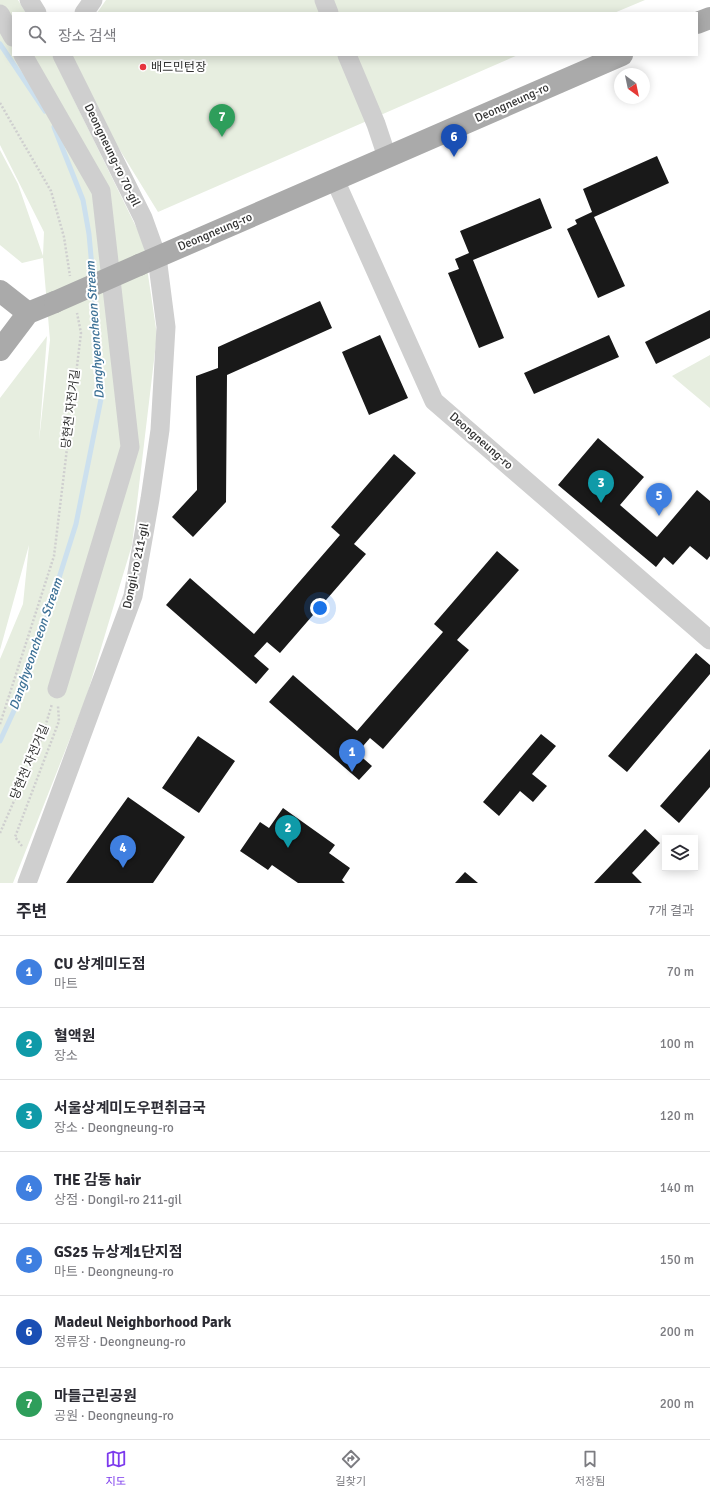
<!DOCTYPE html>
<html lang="ko">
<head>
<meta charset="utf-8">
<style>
	body { margin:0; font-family:Signika,"Noto Sans KR",sans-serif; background:#f7f7f7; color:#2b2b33 }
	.controls { position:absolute; right:12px; bottom:12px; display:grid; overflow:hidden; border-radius:0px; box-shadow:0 2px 10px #0003 }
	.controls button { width:36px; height:36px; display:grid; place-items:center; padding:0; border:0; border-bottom:1px solid #e1e1e2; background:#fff; color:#2b2b33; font:20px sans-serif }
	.compass { position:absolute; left:614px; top:68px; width:36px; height:36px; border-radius:50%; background:#fff; box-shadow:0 2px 10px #0003; rotate:147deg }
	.you { position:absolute; left:320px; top:608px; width:14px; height:14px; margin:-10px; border:3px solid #fff; border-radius:50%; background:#1a73e8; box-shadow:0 0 0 6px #1a73e833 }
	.badge { display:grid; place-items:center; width:26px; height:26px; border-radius:50%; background:#7c3aed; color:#fff; font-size:13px; font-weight:700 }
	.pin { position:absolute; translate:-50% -33px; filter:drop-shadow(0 1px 2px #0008) }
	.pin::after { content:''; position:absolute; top:21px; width:14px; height:12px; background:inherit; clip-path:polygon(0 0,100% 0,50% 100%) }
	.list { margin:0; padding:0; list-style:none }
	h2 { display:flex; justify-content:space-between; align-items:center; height:52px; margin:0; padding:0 16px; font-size:17px }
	h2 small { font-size:13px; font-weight:400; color:#7c7c81 }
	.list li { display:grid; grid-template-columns:26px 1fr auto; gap:12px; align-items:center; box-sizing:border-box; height:72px; padding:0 16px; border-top:1px solid #e1e1e2 }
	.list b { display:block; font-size:15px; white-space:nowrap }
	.list p { margin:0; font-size:13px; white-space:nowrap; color:#7c7c81 }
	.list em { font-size:13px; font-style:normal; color:#7c7c81 }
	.icon { flex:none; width:22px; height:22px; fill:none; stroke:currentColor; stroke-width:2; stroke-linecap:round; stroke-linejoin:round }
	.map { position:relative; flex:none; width:710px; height:883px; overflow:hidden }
	.search { position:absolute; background:#fff; box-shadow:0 2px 10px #0003; left:12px; right:12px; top:12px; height:44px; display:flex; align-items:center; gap:10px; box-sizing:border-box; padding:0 14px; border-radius:0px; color:#7c7c81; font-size:15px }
	.sheet { height:556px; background:#fff }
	nav { display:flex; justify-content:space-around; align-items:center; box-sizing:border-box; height:56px; border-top:1px solid #e1e1e2; background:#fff; font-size:11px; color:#7c7c81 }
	nav a { display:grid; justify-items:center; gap:2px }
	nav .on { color:#7c3aed }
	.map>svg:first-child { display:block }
</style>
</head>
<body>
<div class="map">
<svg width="710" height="883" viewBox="0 0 710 883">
	<rect width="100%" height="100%" fill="#fff"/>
	<path fill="#e7eee0" d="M0,0h18l8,13h-13v42h39l91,186 14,94 -25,210 -46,153 -73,185h-13v-224l23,-55 6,-59 -29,105v-252l47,-62 -8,105 11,-101 -7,-82 -21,5 -22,-18v-95l18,34 25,72 1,-24 -44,-87z
		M106,0h539l-31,13h-517z
		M69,55h449l-360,157 -93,-151z
		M710,355v53l-38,-32z"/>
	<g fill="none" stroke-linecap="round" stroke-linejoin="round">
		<path stroke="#cce0ee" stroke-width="5" d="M0,44l45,67
			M54,127l29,73 6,34 4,45
			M0,741l24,-52 52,-165 26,-130 -8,-103"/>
	</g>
	<path fill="#191919" d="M657,156l12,27 -75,34 31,69 -27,12 -31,-69 10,-5 -2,-4 17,-8 -9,-23z
		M540,198l12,30 -79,32 31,78 -25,10 -31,-75 11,-4 -4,-10 14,-6 -9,-22z
		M320,301l12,27 -105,47 -1,127 -33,35 -21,-20 25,-27 -1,-114 22,-8v-21z
		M710,310v28l-54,26 -11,-22z
		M380,335l28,63 -39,17 -27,-63z
		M609,335l10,22 -85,37 -10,-21z
		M598,438l46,39 -24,28 37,32 40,-47 13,11v55l-3,4 -17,-14 -17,19 -9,-8 -8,10 -98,-82z
		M394,454l22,19 -62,71 12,10 -86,99 -13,-11 -13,14 15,13 -13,15 -90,-79 24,-27 64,56 86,-99 -9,-8z
		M497,551l22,19 -62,70 12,10 -86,99 -13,-11 -13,15 15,13 -13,14 -90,-78 24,-27 64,56 86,-99 -9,-8z
		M696,653l14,12v9l-83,98 -19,-16z
		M541,734l15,12 -24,28 15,12 -14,16 -13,-11 -21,25 -16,-14z
		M198,736l37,25 -36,52 -37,-25z
		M710,749v38l-31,36 -19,-17z
		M128,797l57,40 -32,46h-87z
		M283,808l52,37 -6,8 21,15 -8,12 3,3h-47l-26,-18 -4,5 -28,-19 20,-29 9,6z
		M645,829l15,14 -28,30 10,10h-48z
		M465,872l13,11h-23z"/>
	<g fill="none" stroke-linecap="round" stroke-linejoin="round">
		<path stroke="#cfcfcf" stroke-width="2.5" stroke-dasharray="2 2" stroke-linecap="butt" d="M0,103l51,88 13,46 6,39
			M0,724l54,-168 27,-223 -4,-20
			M0,833l42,-96 10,-33
			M22,846l-7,-9 44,-116 -1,-15"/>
		<path stroke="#cfcfcf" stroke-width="19" d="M29,0l8,13
			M324,0l5,13
			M84,13l9,-13
			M0,14l13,23
			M23,55l78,136 29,256 -73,242
			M347,55l29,69 11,33
			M335,180l99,221 276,239
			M27,883l106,-287 17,-97 10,-69 6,-103 -9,-70 -14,-39 -81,-163"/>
		<path stroke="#aaa" stroke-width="22" d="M697,23l13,-5
			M139,265l483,-210
			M0,291l28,22
			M0,350l28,-37 27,-11"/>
		<path stroke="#aaa" stroke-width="22" d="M55,302l84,-37"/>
	</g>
	<circle fill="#e8343d" stroke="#fff" stroke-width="1.5" cx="143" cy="67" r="4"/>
	<g text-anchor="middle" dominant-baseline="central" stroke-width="4" stroke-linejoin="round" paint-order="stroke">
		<g font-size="12" fill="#323232" stroke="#fff" text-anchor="start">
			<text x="151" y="67">배드민턴장</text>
		</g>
		<g font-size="12" fill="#323232" stroke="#fff">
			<text transform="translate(512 103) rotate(-24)">Deongneung-ro</text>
			<text transform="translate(112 155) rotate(64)">Deongneung-ro 70-gil</text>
			<text transform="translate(215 232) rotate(-23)">Deongneung-ro</text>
			<text transform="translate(71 409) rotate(-83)">당현천 자전거길</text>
			<text transform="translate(481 441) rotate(41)">Deongneung-ro</text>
			<text transform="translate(136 566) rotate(-78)">Dongil-ro 211-gil</text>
			<text transform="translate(30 762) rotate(-67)">당현천 자전거길</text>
		</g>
		<g font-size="13" font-style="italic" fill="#3d7196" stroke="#fff">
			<text transform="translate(95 330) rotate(-94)">Danghyeoncheon Stream</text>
			<text transform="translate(36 644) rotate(-71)">Danghyeoncheon Stream</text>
		</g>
	</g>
</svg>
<div class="controls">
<button><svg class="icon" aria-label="layers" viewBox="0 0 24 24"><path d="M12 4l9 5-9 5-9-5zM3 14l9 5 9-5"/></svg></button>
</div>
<svg class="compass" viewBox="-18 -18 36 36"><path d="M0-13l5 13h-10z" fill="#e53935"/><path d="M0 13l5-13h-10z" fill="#7c7c81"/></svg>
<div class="you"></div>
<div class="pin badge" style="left:352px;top:772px;background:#3f7fe0">1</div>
<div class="pin badge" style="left:288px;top:848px;background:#0f9aa8">2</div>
<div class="pin badge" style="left:601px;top:503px;background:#0f9aa8">3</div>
<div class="pin badge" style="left:123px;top:868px;background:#3f7fe0">4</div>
<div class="pin badge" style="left:659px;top:516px;background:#3f7fe0">5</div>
<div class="pin badge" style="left:454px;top:157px;background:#1a4fb4">6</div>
<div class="pin badge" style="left:222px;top:137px;background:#2e9e5b">7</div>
<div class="search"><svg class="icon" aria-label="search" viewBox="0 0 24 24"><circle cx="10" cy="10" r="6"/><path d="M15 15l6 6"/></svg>장소 검색</div>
</div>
<section class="sheet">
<h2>주변<small>7개 결과</small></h2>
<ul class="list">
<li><span class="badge" style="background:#3f7fe0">1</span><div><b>CU 상계미도점</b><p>마트</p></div><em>70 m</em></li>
<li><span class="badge" style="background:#0f9aa8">2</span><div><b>혈액원</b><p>장소</p></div><em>100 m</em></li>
<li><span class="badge" style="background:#0f9aa8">3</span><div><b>서울상계미도우편취급국</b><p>장소 · Deongneung-ro</p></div><em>120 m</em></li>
<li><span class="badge" style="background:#3f7fe0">4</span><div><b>THE 감동 hair</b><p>상점 · Dongil-ro 211-gil</p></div><em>140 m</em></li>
<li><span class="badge" style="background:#3f7fe0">5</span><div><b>GS25 뉴상계1단지점</b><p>마트 · Deongneung-ro</p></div><em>150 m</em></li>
<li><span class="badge" style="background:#1a4fb4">6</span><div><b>Madeul Neighborhood Park</b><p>정류장 · Deongneung-ro</p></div><em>200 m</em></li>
<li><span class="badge" style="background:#2e9e5b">7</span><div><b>마들근린공원</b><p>공원 · Deongneung-ro</p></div><em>200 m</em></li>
</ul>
</section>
<nav>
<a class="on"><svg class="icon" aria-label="map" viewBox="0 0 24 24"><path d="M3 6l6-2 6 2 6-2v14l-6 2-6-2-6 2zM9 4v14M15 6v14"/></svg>지도</a>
<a><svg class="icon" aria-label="directions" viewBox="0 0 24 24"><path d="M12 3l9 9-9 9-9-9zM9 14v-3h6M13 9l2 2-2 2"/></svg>길찾기</a>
<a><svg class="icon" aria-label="saved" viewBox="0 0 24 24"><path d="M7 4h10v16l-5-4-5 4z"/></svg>저장됨</a>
</nav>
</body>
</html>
